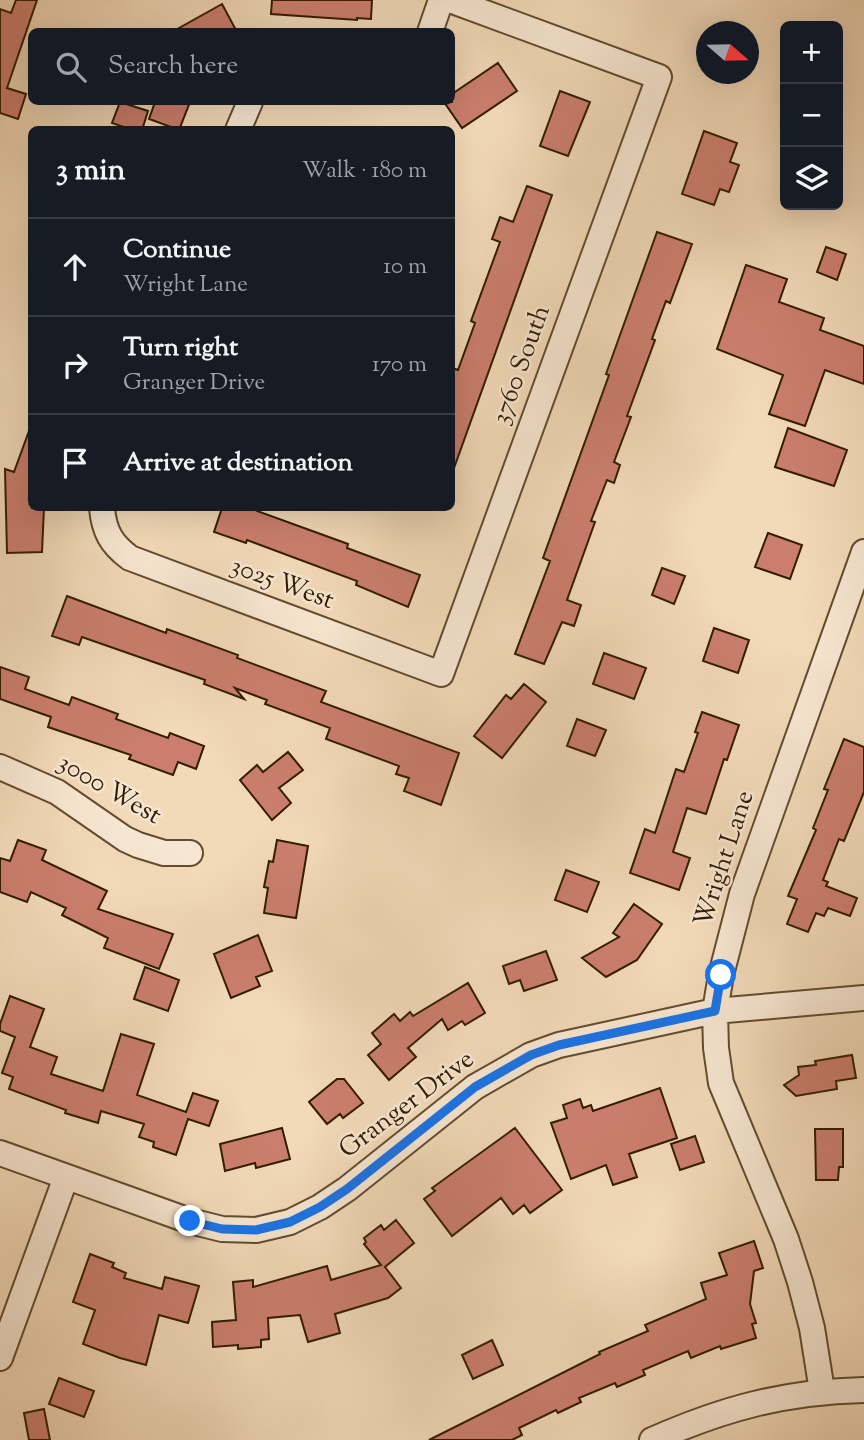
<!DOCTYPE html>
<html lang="en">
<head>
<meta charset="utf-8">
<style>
	body { margin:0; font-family:"Sorts Mill Goudy",serif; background:#242831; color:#f1f3f6 }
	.controls { position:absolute; right:21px; top:21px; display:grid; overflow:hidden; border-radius:10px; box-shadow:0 7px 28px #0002 }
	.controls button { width:63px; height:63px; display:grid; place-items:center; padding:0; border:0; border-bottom:2px solid #363941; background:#171b24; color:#f1f3f6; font:35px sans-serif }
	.compass { position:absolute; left:696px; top:21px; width:63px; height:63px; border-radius:50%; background:#171b24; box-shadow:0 7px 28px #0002; rotate:110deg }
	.stop { position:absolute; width:21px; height:21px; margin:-16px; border:5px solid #1a73e8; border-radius:50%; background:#fff }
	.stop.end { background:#1a73e8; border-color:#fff; box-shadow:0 2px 7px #0008 }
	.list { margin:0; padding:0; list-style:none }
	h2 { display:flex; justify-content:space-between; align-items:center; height:91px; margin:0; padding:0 28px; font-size:30px }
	h2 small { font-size:23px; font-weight:400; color:#9ea1a6 }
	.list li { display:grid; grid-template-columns:46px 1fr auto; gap:21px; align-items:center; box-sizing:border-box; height:98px; padding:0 28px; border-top:2px solid #363941 }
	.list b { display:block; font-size:26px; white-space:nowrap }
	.list p { margin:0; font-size:23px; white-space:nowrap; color:#9ea1a6 }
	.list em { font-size:23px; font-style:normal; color:#9ea1a6 }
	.icon { flex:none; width:38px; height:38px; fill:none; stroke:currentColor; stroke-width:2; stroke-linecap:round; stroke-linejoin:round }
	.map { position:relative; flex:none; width:864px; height:1440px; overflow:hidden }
	.search { position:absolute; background:#171b24; box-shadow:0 7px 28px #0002; left:28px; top:28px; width:427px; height:77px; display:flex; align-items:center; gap:18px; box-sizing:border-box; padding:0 24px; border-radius:10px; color:#9ea1a6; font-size:26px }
	.panel { position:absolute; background:#171b24; box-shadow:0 7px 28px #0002; left:28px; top:126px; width:427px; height:385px; border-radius:10px }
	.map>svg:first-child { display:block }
</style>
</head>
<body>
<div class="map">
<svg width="864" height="1440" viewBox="0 0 864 1440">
	<rect width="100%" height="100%" fill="#f2d9b8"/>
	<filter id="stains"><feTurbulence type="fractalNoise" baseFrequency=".00286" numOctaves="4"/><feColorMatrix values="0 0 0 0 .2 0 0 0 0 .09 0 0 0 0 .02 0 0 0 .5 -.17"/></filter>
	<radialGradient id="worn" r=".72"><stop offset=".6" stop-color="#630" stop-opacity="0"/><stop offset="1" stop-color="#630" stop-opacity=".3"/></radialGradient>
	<path fill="#cb7e6d" stroke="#321c00" stroke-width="2" d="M16,0h21l-30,88 19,6 -8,25 -18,-6v-104l11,4z
		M272,0h100l-1,19 -14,-1v2l-86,-6z
		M222,4l15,28h-65z
		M498,63l19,28 -55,37 -18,-26h8v-8z
		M560,91l30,11 -22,54 -28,-10z
		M120,102l28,9 -6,19h-10l-20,-7z
		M155,102h35l-11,28 -30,-11z
		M704,131l33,12 -7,19 9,3 -10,27 -9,-3 -6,16 -32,-11z
		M527,186l25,9 -98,273 -2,-1v-99l6,2 17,-47 -4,-2 29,-79 -8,-3 8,-22 13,5z
		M657,232l35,12 -22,59 -4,-2 -14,38 3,1 -28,76 4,1 -17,45 6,3 -6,18 -7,-3 -16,41 4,1 -28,78 14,5 -7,21 -12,-4 -18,42 -29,-10 35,-93 -7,-3 66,-183 -3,-1z
		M826,247l20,7 -9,26 -20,-8z
		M746,265l41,14 -8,23 45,16 -4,12 44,16v38l-39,-14 -20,56 -36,-12 14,-39 -66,-26z
		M788,428l59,22 -13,36 -59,-19z
		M29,431h3v77h12l-2,44 -35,1 -2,-84 9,3z
		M222,508h36l-1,3 91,33 -1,4 73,27 -12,32 -52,-22 1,-4 -110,-41 -1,3 -32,-11z
		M768,533l34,12 -12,34 -35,-12z
		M662,568l23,8 -11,28 -22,-9z
		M67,596l99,37 1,-4 71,26 -1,3 89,33 -5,11 138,51 -18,52 -37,-14 5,-13 -13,-4 3,-8 -73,-27 4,-11 -65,-24 2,-4 -32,-12 9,11 -40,-15 1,-4 -123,-43 -3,8 -27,-9z
		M714,628l35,12 -11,33 -35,-12z
		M604,653l42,15 -12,31 -41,-15z
		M0,667l29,10 -4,12 44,16 3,-8 46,17 -2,5 52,19 2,-5 34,13 -8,23 -18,-7 -5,13 -44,-16 2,-4 -83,-28 3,-10 -51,-18z
		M524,684l22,18 -44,56 -28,-22 32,-41 5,4z
		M702,712l37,13 -12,35 -3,-1 -18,55 -19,-6 -14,44 17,6 -11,32 -49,-17 15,-44 10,4 21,-64 8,3 14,-39 -3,-1z
		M577,719l29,11 -11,26 -28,-10z
		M844,739l20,8v45l-20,49 -5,-2 -16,41 5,2 -2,4 31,12 -7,18 -22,-8 -4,8 -8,-3 -8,19 -21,-8 10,-25 -9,-3 28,-66 -3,-2 15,-38 -4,-1z
		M288,752l15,18 -24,18 12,15 -19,17 -32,-40 17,-15 6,7z
		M18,840l28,10 -4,10 65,31 -9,18 75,25 -14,35 -55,-21 4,-10 -46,-23 4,-7 -35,-16 -4,10 -27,-10v-34l10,3z
		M277,840l31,6 -12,72 -32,-5 4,-25 -4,-1 5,-26 4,1z
		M566,870l33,12 -12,30 -32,-12z
		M634,904l28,20 -25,36 -31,17 -24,-19 37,-21 -6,-4z
		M258,935l14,36 -16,6 4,9 -29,12 -17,-44z
		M546,951l11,29 -33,11 -4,-11 -11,4 -6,-18z
		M145,967l34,13 -11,31 -34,-12z
		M468,983l17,30 -20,12 -3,-4 -14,9 -6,-11 -34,29 8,9 -27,23 -21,-25 13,-11 -9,-11 22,-19 6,7 10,-9 3,4z
		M10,996l34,13 -14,38 27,10 -6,17 52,17 18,-57 33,10 -17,51 49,17 7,-19 25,8 -9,25 -21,-7 -12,36 -23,-8 1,-5 -15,-5 5,-13 -43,-13 -3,12 -33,-10 1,-3 -57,-21 4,-12 -11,-4 13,-36 -15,-6v-7z
		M852,1055l4,23 -20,3 1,8 -41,7 -12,-11 15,-10 -1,-8 18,-2 -1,-4z
		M337,1079h7l19,24 -20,15 -3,-4 -13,10 -18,-22z
		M660,1088l17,50 -48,16 8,23 -24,8 -7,-20 -35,14 -20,-56 16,-5 -4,-13 17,-6 3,9 8,-3 2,6z
		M282,1128l8,31 -34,9 -1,-5 -30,8 -5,-27z
		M515,1128l47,62 -32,23 -6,-8 -11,9 -12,-16 -49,38 -28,-37 11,-8 -3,-3z
		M815,1129h28v38h-4l-1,13h-22z
		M695,1136l9,26 -24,8 -9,-26z
		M396,1220l18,23 -29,24 16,21 -13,10 -53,16 5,19 -32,9 -8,-27 -32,3 1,21 -8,1v7l-23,2v-4l-25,2 -1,-25 24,-2 -3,-38 20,-2v7l74,-21 4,14 50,-15 -17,-21 2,-2 -2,-4 17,-13 3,5z
		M754,1241l9,27 -9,3 -4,33 6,19 -4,1 4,14 -35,11 -1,-3 -29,12 -3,-7 -45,19 2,5 -28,12 -2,-4 -36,15 2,4 -23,11 -2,-3 -37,18 3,7 -10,5h-83l171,-86 -1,-2 49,-21 -3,-6 61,-26 -5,-16 26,-8 -8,-22z
		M90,1254l24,9 -2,4 14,6 -2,5 38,11 3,-12 34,9 -11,37 -29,-8 -13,50 -26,-7 -37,-14 12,-34 -22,-8z
		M492,1340l11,25 -30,14 -11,-24z
		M59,1378l35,13 -10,26 -35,-13z
		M44,1409l6,31h-21l-5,-27z"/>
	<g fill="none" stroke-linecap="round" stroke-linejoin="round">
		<g stroke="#624b2e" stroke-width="28">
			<path id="minor" d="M430,32l11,-32
				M238,130l12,-28
				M102,508c2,23 9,36 28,50l311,116 218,-597 -209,-77
				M0,767l57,25 68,47 13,6 26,8h26
				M0,1153l190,68 32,8 34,1 34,-8 30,-15 27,-18 128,-102 56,-32 28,-10 156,-34 149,-13
				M0,1358l66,-181
				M822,1391l-10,-63 -12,-46 -14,-43 -65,-156 -5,-35 -1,-37 6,-36 21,-81 122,-342
				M652,1440c73,-32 132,-48 212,-50"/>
		</g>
		<use href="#minor" stroke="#f7e6d1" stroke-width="24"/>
	</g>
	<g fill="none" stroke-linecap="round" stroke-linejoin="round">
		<path stroke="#1a73e8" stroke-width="9" d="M190,1221l32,8 34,1 34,-8 30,-15 27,-18 128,-102 56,-32 28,-10 156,-34 6,-36"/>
	</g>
	<g text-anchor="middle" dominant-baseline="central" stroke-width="5" stroke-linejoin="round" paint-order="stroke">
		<g font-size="26" fill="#321c00" stroke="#f7e6d1">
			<text transform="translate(522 365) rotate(-70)">3760 South</text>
			<text transform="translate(282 584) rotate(20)">3025 West</text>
			<text transform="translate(109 790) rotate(30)">3000 West</text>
			<text transform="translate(725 859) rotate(-72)">Wright Lane</text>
			<text transform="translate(407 1105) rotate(-37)">Granger Drive</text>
		</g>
	</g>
	<rect width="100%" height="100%" filter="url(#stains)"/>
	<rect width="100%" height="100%" fill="url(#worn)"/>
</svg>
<div class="controls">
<button>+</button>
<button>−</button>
<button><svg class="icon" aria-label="layers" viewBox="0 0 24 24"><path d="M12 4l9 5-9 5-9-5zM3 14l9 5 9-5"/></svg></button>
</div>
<svg class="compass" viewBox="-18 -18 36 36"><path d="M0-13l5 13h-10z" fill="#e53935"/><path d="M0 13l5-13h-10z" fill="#9ea1a6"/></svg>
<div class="stop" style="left:721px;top:975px"></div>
<div class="stop end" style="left:190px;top:1221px"></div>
<div class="search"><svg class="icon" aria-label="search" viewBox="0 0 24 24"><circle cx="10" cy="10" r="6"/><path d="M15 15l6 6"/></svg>Search here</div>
<section class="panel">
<h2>3 min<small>Walk · 180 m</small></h2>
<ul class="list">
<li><svg class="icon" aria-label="ahead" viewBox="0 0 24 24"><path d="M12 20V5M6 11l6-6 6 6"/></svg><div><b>Continue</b><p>Wright Lane</p></div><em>10 m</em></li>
<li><svg class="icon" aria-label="right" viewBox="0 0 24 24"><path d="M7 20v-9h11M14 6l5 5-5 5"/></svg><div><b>Turn right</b><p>Granger Drive</p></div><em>170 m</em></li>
<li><svg class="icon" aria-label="arrive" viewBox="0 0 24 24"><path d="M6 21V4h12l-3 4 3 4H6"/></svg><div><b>Arrive at destination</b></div></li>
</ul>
</section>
</div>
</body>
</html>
